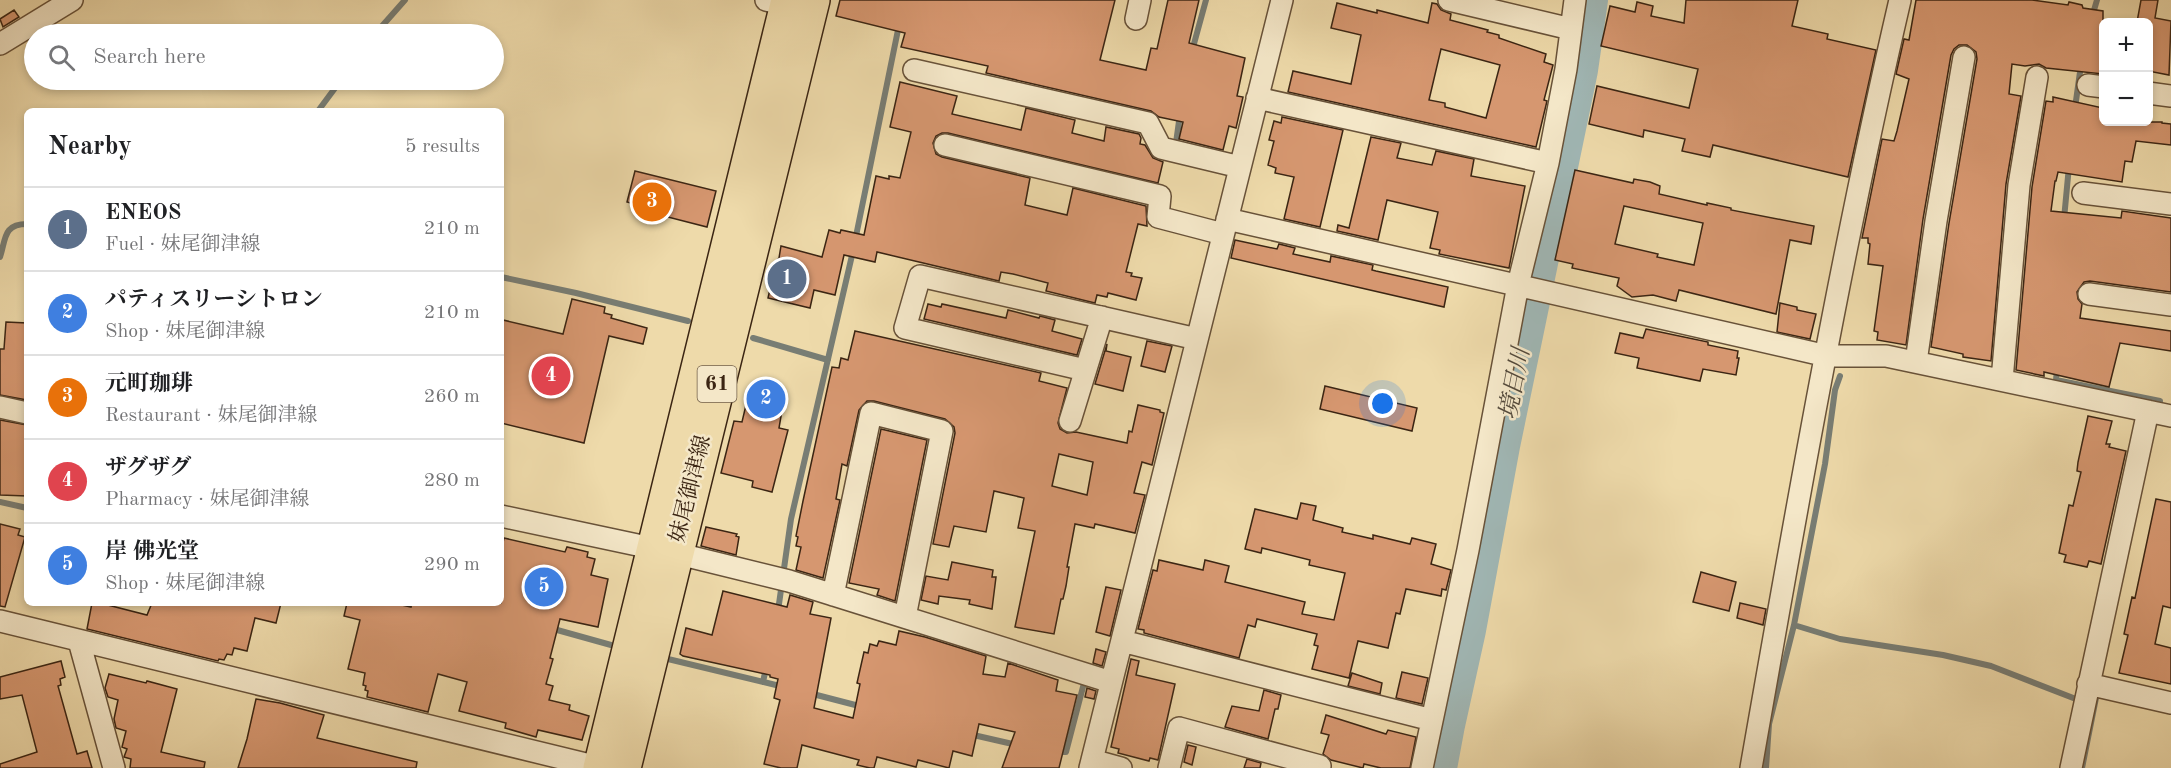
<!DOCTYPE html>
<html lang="en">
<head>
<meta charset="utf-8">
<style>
	body { margin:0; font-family:"Old Standard TT","Noto Serif JP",serif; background:#f6f6f6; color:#202124 }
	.controls { position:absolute; right:18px; top:18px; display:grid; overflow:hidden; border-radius:9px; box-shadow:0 3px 9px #0003 }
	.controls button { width:54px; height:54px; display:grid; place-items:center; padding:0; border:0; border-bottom:2px solid #e0e0e0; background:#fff; color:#202124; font:30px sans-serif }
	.you { position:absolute; left:1383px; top:404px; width:21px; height:21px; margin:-15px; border:4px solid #fff; border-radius:50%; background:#1a73e8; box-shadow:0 0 0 9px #1a73e833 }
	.badge { display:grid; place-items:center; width:39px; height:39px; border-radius:50%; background:#0f766e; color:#fff; font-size:20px; font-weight:700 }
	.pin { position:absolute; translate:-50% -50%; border:3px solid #fff; box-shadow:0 2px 6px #0006 }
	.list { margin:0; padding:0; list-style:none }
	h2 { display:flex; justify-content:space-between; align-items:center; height:78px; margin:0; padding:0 24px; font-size:26px }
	h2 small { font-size:20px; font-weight:400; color:#757577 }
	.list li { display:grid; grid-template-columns:39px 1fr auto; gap:18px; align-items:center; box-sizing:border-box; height:84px; padding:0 24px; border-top:2px solid #e0e0e0 }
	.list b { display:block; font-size:22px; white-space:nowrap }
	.list p { margin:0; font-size:20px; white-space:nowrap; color:#757577 }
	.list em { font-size:20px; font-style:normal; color:#757577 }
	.icon { flex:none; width:33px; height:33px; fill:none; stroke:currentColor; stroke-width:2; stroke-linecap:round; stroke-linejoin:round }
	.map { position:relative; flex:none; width:2171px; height:768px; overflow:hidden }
	.search { position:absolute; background:#fff; box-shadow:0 3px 9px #0003; left:24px; top:24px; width:480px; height:66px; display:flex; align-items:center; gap:15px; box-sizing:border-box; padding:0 21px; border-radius:33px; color:#757577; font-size:22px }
	.panel { position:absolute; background:#fff; box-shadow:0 3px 9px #0003; left:24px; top:108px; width:480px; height:498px; border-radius:9px }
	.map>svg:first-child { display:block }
</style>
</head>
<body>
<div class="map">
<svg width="2171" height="768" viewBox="0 0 2171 768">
	<rect width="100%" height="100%" fill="#eedaaa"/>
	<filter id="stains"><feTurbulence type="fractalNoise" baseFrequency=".00333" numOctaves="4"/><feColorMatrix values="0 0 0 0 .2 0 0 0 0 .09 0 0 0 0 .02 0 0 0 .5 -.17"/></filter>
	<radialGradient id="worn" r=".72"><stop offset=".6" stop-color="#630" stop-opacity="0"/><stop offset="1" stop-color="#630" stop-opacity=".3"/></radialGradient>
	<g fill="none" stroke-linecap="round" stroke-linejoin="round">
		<path stroke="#787d74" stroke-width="6" d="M2092,17l5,-17
			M375,34l30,-34
			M1192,51l14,-51
			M2075,108l6,-43
			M318,111l23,-31
			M1176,143l4,-29
			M2064,219l5,-53
			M855,241l44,-216
			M0,257c6,-18 3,-33 27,-33
			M501,277l75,16 112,28
			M753,338l75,22
			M2057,369l-1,11 104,21 -1,3
			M0,502l27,6
			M778,611l13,-92 62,-268
			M1794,625l46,14 103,16 48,11 90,35
			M550,628l61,17
			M668,659l116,28
			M763,682l3,-14
			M809,693l54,14
			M969,734l48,11
			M1057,752h9l18,-69
			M1766,768l3,-44 25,-99 31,-161 10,-74 5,-14
			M2082,768l14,-70"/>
		<path stroke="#a0b7b5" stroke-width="36" d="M1439,768l8,-43 21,-95 34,-184 78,-376 10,-70"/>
	</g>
	<path fill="#d69770" stroke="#3b2513" stroke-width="1.5" fill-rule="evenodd" d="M840,0h275l-15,60 46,10 5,-22 6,1 11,-49h31l-10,43 56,15 -8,38 6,1 -7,31 -7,-2 -6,24 -44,-11 4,-17 -24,-5 -8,-6 -165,-38 2,-7 -87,-19 4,-14 -69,-17z
		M1686,0h112l-6,26 36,8 -1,5 49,11 -28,127 -135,-32 -3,12 -28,-6 3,-12 -41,-9 -1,7 -54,-13 8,-38 92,22 9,-39 -97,-23 9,-40 25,6 2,-10 16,4 -2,10 33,7z
		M1916,0h116l36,5 1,-3 13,3 1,3 20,3v63l-57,-6 -7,-4 -14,2 -13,-2 -3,30 12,2 -15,88 -15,177 -28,-4v-3l-32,-7 18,-124 28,-164 -1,-7 -9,-7h-8l-5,4 -3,6 -28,164 -17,126 -29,-5 1,-8 -4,-1 9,-65 -15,-2 2,-20 -2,-1v-5h-6l20,-99 12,2 3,-10 12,-52 -13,-5 8,-35 5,1z
		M2141,0h17l-3,18 16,3 -2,54 -21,-4v-49h-11z
		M1337,3l40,10v-3l51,13 4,-20 5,1 4,6 10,4 -1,6 38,10 -1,2 12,3v3l47,16 -2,8 9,3 -9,35 3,1 -11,46 -248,-55 5,-21 58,13 10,-49 -30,-7zM1441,49l59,16 -14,53 -41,-11v-4l-16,-3z
		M14,10l5,7 -16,10 -3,-8z
		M900,82l57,14 -5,18 69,16 5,-22 49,12 -3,13 32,8 2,-14 33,7 2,4 -1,6 5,1 8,13 10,4 -5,21 -210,-50h-6l-6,3 -3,7 3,11 6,3 88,21 -5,27 42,10 6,-27 73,18 1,20 -9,-2 -12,48 6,1 -1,3 11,2 -6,22 -28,-7 -1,4 -10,-2 -2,8 -49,-12 2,-8 -35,-9 -12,-2 -2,9 -122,-29 -2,10 -31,-7 -9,40 -21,-5 -4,18 -42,-10 3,-13 -1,-16 9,-11 2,-12 41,11 7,-27 11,3 1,-3 23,5 12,-59 13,3v-3l11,2 11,-46 -21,-5z
		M2053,97l50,11v14h59v1l9,1v21l-35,-4 -4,21 -7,-1 -3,21 -64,-10 -2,9h-1l-4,30 70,7 1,-7 49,7v74l-81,-11 -6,1 -7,10 1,7 4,5 -2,14 91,13v20l-51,-8 -11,44 -65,-15v4l-28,-6 16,-183 14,-86 7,1z
		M1282,117l61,13 -23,97 -36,-8 10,-42 -19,-4 1,-5 -8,-3 6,-24 -5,-1 5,-19 7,2z
		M1371,137l30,6 -4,15 35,7 4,-14 38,8 -3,17 54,10 -16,82 -70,-14 1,-4 -10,-2 8,-36 -51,-12 -9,40 -41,-9 1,-6 11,3z
		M1575,170l58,13 1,-4 16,3 10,4 -1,8 48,11v-2l24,5v2l83,16 -3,18 -21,-4 -14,74 -97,-24 -3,11 -23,-6 -21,2 -15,-11 2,-8 -47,-10 1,-4 -18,-4zM1624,206l79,17 -9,42 -37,-8 1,-3 -43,-10z
		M635,171l81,20 -9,36 -47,-12 1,-4 -34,-9z
		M1235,240l42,9 2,-5 16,4 -2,6 37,8 1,-6 42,9 -1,5 4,1 72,16 -4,20 -213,-49z
		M572,299l33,8 -1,6 8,2 -1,3 36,10 -4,16 -34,-8 -25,107 -83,-20v-91l2,-12 60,14z
		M1780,303l17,4v3l19,4 -6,25 -33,-7z
		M928,304l13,3 1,-3 64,14 2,-8 31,8 1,-2 15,4 -3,11 30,8 -5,16 -153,-36z
		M6,322l21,1v77l-27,-5v-46h4z
		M1646,329l62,13v3l30,6 -1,7h2l-3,17 -33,-6 -3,12 -63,-13 2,-10 -24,-5 5,-20 23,5z
		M855,331l186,42 -2,8 28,7 -9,35 2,6 7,4 9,-1 51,11 2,-12 3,1 6,-27 22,5v2l4,1 -12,52 -10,-3 -8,31 11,2 -10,38 -40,-9 -1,4 -19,-4 -8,43h2l-3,19 -3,13h-2l-7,35 -39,-7 20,-96 -17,-3 6,-30 -30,-7 -8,41 -32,-6 -5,21 -16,-3 22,-111 -1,-6 -9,-8 -71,-18h-7l-8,9 -12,56 -5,-2 -6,35 4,1 -17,78 -27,-8 5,-23 -5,-1 2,-9 -2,-1 7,-35 29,-134 7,1 2,-10 7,2zM1059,454l34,8 -6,33 -35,-9z
		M1147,341l25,5 -7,26 -24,-6z
		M1107,344l-1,7 25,6 -8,34 -28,-7z
		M751,384l34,9 -6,35 9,2 -16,62 -20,-5 1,-6 -32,-8 13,-52 8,1z
		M1325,386l92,22 -5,23 -92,-22z
		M2088,416l24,5 -6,23h4l-1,3 17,4 -25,113 -12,-3 -2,6 -23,-5 2,-7 -7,-2 10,-48 4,1 8,-34 -4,-1 1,-9z
		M0,420l27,5v71l-27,-1z
		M881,429l46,11 -32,161 -18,-6 2,-6 -30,-6z
		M2156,499l15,3v106l-8,-2 -8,38 16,4v36l-52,-11 9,-38 -4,-1 8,-37 3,1z
		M1301,503l15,3 -3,14 30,8 -1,4 31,7v-4l37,9 2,-6 24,6 -5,20 20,6 -5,20 -4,-1 -1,7 -35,-7 -6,25 -4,-1 -8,35 -30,-7 -9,37 -37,-9 6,-23 -4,-1 3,-11 -60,-15 -2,8 -7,-2 -9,33 -95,-25v-3l-6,-1 15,-59 4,1 2,-11 44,10 2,-10 24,6 -4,16 80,20 -3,12 32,6 11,-47 -36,-8 1,-5 -48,-12 -1,5 -16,-4 10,-40 42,10z
		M0,524l20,5 -2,6 7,2 -20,70 -5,-1z
		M706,527l31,7 -1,2 3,1 -3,18 -35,-9z
		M504,538l61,14 2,-5 21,5 -1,5 8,2 -4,16 17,4 -10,48 -38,-8 -10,39 3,1 -7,25 7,2 -4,14 21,5 -1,5 20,6 -7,24 -44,-10 -2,7 -31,-9 1,-5 -47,-12 8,-29 -29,-8 -10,38 -61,-15 1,-6 -3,-1 1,-4 -3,-1 2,-12 -17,-4 12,-49 -16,-4 3,-13h46l18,4 1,-4h89v-52z
		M952,562l41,8 -1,7h4l-4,32 -23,-5 1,-4 -31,-4 -1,8 -17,-4 5,-24 22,4z
		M1701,572l35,10 -7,29 -36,-9z
		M1106,587l15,3 -11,46 -14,-4z
		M723,591l64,16 3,-12 23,7 -3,12 21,4 -17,90 39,10 7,-34 -3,-1 7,-31 4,1 2,-9 7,2 2,-5 17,4 3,-14 26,6 61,19 -3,18 22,3 3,-14 50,17 -2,11 21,4 -18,73h-57l13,-36 -36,-8 -7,32 -19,-5 -4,17 -31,-8 -2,7 -39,-10 -3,11h-4l-13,-3 2,-5 -57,-15 -5,23h-16l-17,-4 16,-64 -6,-2 4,-19 -8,-2v-2l-87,-19 -3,-2 6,-26 26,7z
		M92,603h8l47,12 5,-12h129l-5,20 -21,-5 -8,33 -13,-3 -2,7 -5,-1 -3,6 -5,-1 -1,2 -131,-32z
		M1740,603l26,6 -3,16 -26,-7z
		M1096,649l10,3 -4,14 -9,-3z
		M1131,659l8,2 -3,14 39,9 -17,76 -8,-2 -1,3 -31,-8 1,-4 -8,-2z
		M61,661l4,16 -5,2 1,6 -3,1 19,68 10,-3 5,17h-92v-4l37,-12 -15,-57 -22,4v-22z
		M1402,672l26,6 -6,26 -26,-6z
		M1352,673l30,10 -2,11 -32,-8z
		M109,674l37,9 1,-2 30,8 -16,63 44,10 -1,6h-74l1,-9 -7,-2 3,-8 -5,-2 4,-16 -10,-3 -2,-9 4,-19 -10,-3 -3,-9z
		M1087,688l9,3 -2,8 -9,-2z
		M1264,690l17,5 -3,14h-3l-7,30 -43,-12 7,-21 27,5z
		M256,699l24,4 44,12 -7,23 100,24 -1,6h-178l9,-29z
		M1326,715l60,19 2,-4 28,7 -6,31h-29l-17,-4 -1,4 -32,-8 -8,-6 6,-19 -8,-2z
		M1188,745l8,2 -4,18 -8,-3z
		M1247,759l14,4 -1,5h-16z"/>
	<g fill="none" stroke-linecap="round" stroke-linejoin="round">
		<g stroke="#685239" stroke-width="24">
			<path id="minor" d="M766,0l21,5
				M1449,0l122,29
				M1136,19l4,-19
				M0,44l72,-44
				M914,70l234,53 13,25 79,19
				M2088,85l16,2
				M2148,93l23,3
				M1257,98l291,65
				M945,145l215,51 -2,21 65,17
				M2083,193l88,11
				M1227,219l600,137h59l285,60
				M2089,294l82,11
				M1916,362l20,-141 28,-164
				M1085,370l-180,-42 15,-52 277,63
				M2002,380l17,-195 18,-108
				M0,407l27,6
				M1070,421l32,-104
				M501,516l174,37 114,28 322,101
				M833,595l38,-182 71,18 -37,186
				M0,621l602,147
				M79,641l35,127
				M1122,641l310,79
				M2088,684l83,19
				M1092,760l29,8
				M1090,768l192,-768
				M1169,768l10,-40 141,38
				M1422,768l46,-218 50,-265 30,-122 18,-94 9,-69
				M1751,768c45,-257 90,-514 149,-768
				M2071,768l77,-357"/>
		</g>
		<g stroke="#3b2513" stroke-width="36">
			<path id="primary" d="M600,768l188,-768
				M624,768l189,-768"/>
		</g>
		<use href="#minor" stroke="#f4e7c8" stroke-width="21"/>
		<use href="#primary" stroke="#eedaaa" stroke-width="33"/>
	</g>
	<g text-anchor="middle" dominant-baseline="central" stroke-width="5" stroke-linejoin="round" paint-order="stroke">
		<rect fill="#f4e7c8" stroke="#725f49" stroke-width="1.5" x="697.5" y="366" width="39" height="36" rx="4.5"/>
		<g font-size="21" font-weight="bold" fill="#3b2513">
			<text x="717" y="384">61</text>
		</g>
		<g font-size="22" fill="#3b2513" stroke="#f4e7c8">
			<text transform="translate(691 489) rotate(-76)">妹尾御津線</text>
		</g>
		<g font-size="24" font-style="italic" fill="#544a3c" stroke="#f4e7c8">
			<text transform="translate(1516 384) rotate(-79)">境目川</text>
		</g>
	</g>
	<rect width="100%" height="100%" filter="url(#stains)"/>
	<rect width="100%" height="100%" fill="url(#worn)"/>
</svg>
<div class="controls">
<button>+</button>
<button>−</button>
</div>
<div class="you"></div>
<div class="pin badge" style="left:787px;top:279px;background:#5c6f8a">1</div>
<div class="pin badge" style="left:766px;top:399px;background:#3f7fe0">2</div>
<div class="pin badge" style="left:652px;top:202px;background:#e8710a">3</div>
<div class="pin badge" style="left:551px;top:376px;background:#e0444e">4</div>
<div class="pin badge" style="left:544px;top:587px;background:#3f7fe0">5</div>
<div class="search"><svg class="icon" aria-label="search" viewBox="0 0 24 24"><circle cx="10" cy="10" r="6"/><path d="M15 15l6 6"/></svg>Search here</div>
<section class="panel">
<h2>Nearby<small>5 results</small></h2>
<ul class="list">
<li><span class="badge" style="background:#5c6f8a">1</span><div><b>ENEOS</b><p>Fuel · 妹尾御津線</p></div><em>210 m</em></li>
<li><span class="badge" style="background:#3f7fe0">2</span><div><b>パティスリーシトロン</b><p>Shop · 妹尾御津線</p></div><em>210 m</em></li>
<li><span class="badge" style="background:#e8710a">3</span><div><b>元町珈琲</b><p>Restaurant · 妹尾御津線</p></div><em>260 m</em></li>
<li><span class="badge" style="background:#e0444e">4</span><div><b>ザグザグ</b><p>Pharmacy · 妹尾御津線</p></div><em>280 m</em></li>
<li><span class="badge" style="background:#3f7fe0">5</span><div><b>岸 佛光堂</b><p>Shop · 妹尾御津線</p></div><em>290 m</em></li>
</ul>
</section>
</div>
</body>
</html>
